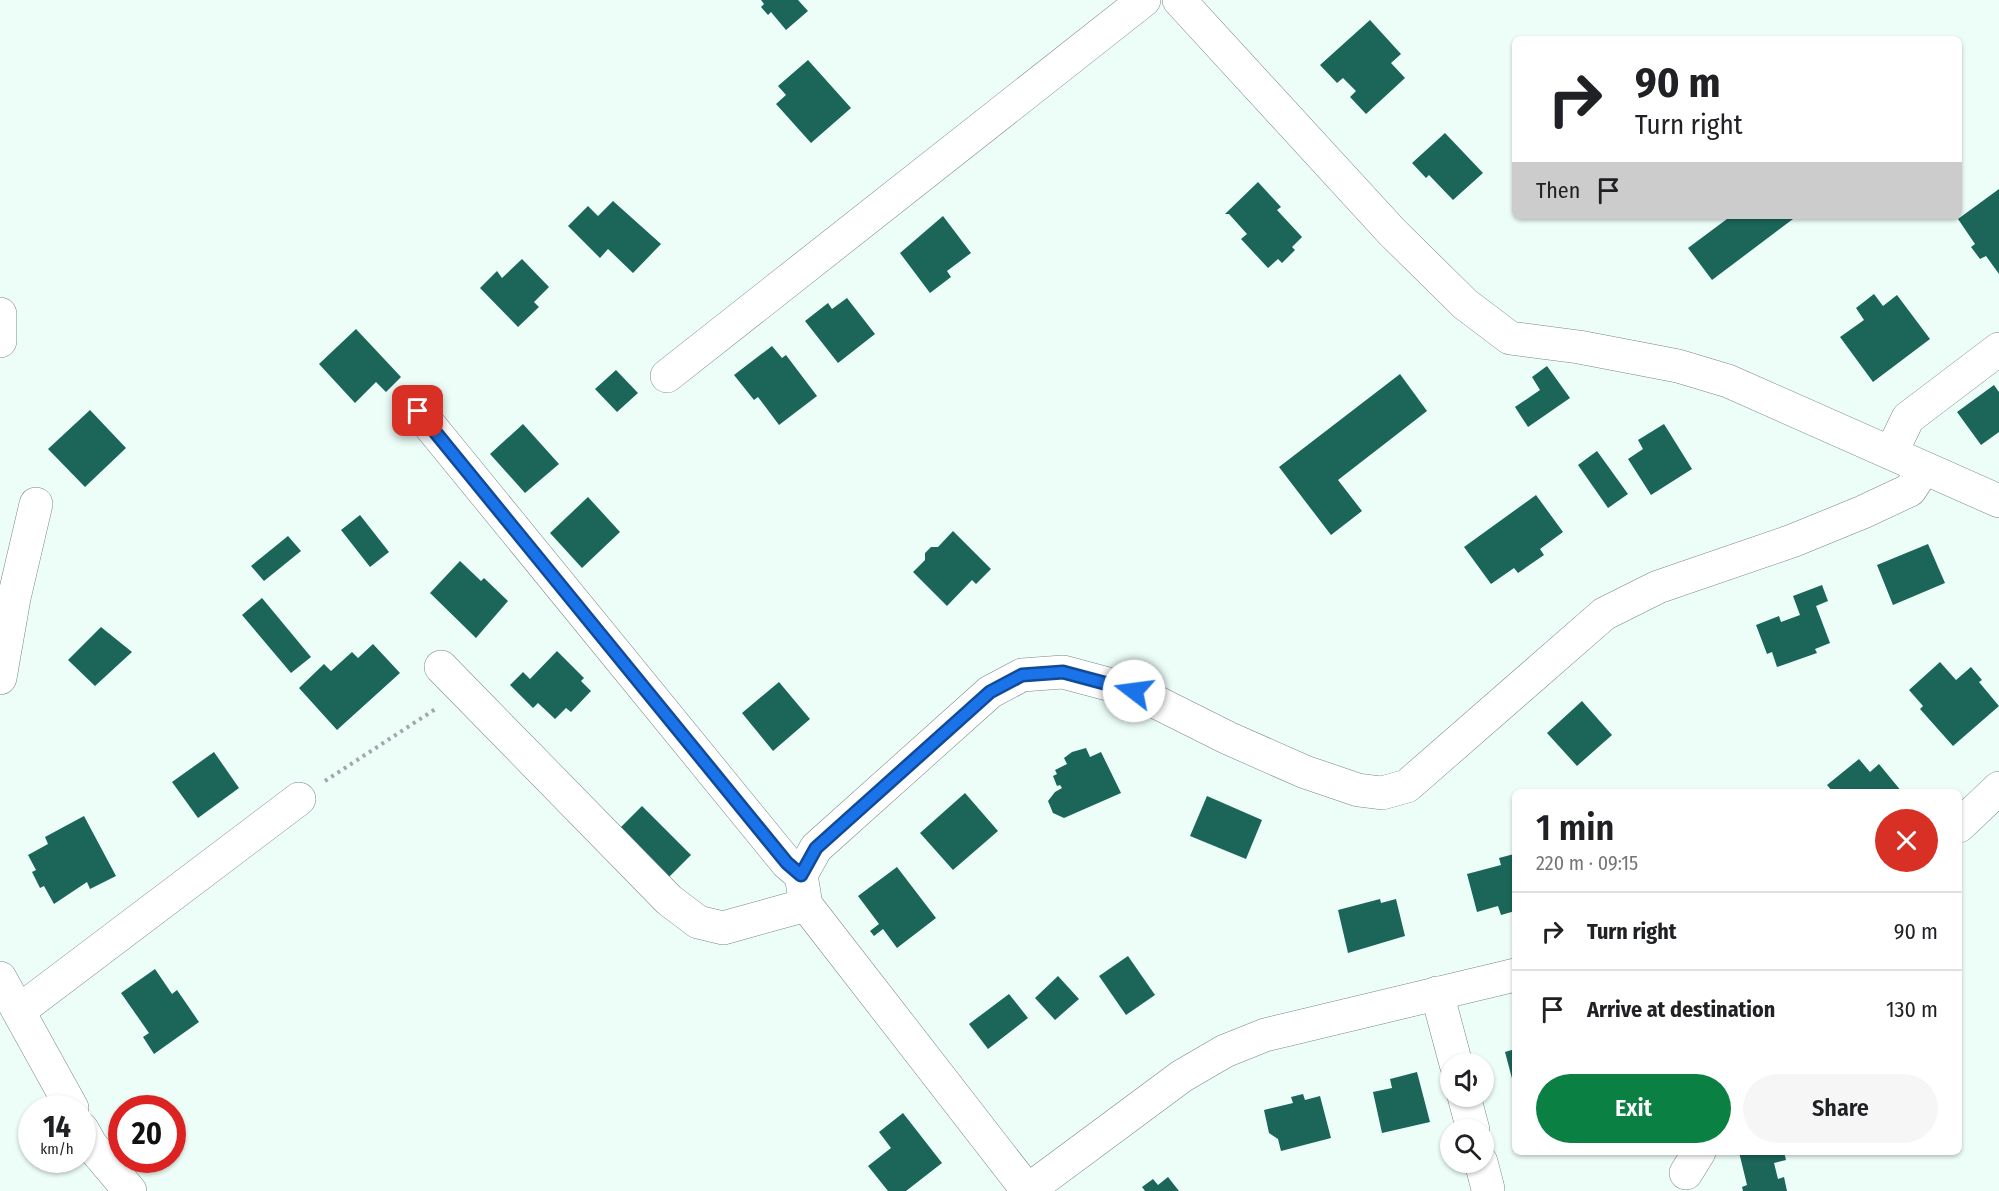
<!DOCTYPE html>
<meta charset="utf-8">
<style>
body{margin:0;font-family:"Fira Sans Condensed",sans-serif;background:#f6f6f6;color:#202124;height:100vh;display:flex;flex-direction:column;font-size:22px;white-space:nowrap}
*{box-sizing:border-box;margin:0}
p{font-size:20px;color:#757577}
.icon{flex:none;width:33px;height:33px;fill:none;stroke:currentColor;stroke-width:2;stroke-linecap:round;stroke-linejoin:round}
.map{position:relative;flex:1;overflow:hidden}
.side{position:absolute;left:1512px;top:789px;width:450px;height:366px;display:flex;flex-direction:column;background:#fff;border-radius:9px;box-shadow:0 2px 4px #0004}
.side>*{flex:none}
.top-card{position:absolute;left:1512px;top:36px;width:450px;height:183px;border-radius:9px;box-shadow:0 2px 4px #0004;background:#fff;color:#202124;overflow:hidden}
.fabs{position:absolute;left:1440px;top:1053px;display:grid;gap:12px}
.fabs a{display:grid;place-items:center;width:54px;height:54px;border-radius:50%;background:#fff;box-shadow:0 2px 4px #0004;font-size:30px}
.speed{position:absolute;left:18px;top:1095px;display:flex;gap:12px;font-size:30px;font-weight:700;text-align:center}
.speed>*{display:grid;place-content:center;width:78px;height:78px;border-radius:50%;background:#fff;box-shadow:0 2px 4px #0004;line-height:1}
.speed small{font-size:15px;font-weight:400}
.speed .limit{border:9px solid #d22;background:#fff;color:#111}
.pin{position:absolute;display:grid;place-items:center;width:51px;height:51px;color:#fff;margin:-26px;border-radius:12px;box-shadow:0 3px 9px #0006}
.me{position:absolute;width:66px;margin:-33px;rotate:285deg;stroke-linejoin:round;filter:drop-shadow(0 0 4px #0008)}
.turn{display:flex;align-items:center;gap:21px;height:126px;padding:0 24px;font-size:27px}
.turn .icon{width:78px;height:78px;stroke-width:2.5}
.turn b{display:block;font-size:42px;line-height:51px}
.then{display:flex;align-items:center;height:57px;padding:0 24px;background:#0003;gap:12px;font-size:22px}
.round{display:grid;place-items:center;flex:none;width:63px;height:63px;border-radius:32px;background:#f6f6f6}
.summary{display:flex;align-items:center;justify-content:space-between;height:102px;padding:0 24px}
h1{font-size:36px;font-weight:600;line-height:45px}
.action{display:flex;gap:12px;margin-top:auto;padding:12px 24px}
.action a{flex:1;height:69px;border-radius:36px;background:#0b8043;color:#fff;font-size:24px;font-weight:600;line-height:69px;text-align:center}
.action a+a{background:#f6f6f6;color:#202124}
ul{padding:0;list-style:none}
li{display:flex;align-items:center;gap:18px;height:78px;padding:0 24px;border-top:2px solid #e0e0e0}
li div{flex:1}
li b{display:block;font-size:22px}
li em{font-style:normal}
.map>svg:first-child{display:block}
</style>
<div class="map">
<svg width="1999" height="1191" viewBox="0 0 1999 1191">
<rect width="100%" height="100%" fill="#edfef9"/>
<g fill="#1b6659">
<polygon points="761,0 798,0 808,11 786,30 771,12 768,15 761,7 764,4"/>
<polygon points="1370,20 1401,54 1391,63 1405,78 1366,114 1350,97 1356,91 1343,78 1337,83 1320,65"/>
<polygon points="808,60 851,108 811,143 776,104 786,95 778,86"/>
<polygon points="1445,133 1483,173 1453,200 1429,175 1426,178 1412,163"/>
<polygon points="1258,182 1281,207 1277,210 1302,237 1292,247 1295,250 1282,263 1278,259 1268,268 1241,239 1247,234 1229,214 1225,214"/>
<polygon points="1999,189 1999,274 1986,256 1980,259 1971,247 1975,244 1958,219"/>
<polygon points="613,201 661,244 633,273 608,249 600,258 568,226 588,206 598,216"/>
<polygon points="943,216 971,253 947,271 951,277 930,293 900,253"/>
<polygon points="1731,216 1790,216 1793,219 1712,280 1688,248"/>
<polygon points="522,259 549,287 534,302 539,307 518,327 480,288 497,271 502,278"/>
<polygon points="1874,294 1883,306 1897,295 1930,339 1873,382 1840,337 1864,320 1856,308"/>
<polygon points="847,298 875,334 838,363 805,321 828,303 832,309"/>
<polygon points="356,329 401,377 386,392 376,382 355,403 319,364"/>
<polygon points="772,346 782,358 786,355 817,396 779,425 758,397 754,400 734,375"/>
<polygon points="1547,366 1570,398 1528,427 1515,407 1540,390 1532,377"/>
<polygon points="616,370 638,393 617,412 595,389"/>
<polygon points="1400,374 1427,411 1338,480 1362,511 1331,535 1279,467"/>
<polygon points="1994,385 1999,392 1999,432 1981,445 1957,412"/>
<polygon points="90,410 126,448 85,487 48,449"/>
<polygon points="523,424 559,464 525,493 490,454"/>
<polygon points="1664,424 1692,469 1651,495 1628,459 1643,449 1638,440"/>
<polygon points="1597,451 1628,494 1608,508 1578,465"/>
<polygon points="1536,495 1563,532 1540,549 1544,555 1518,573 1514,568 1491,584 1464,547"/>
<polygon points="588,497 620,532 582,568 550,533"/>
<polygon points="360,515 389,552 370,567 341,530"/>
<polygon points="953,531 991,569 976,584 972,580 947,606 913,572 925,560 925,553 931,547 938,547"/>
<polygon points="288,536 301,551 264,581 251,566"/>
<polygon points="1928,544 1945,583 1893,605 1877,565"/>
<polygon points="460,561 481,581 484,578 508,601 476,638 430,593"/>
<polygon points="1822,585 1828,601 1816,606 1830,643 1815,649 1817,653 1777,667 1772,652 1767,654 1756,625 1779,616 1781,622 1800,615 1793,596"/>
<polygon points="262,598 311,657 291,673 242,615"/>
<polygon points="101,627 132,652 95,686 68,660"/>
<polygon points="373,644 400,673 337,730 299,688 324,664 331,671 352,652 358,658"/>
<polygon points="557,651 584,678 581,681 591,691 571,712 566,708 555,719 538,703 533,708 510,685 523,672 530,679"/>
<polygon points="1940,662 1956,680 1971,667 1982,680 1979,682 1999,706 1953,746 1920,709 1923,706 1909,690"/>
<polygon points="779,682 810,719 773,751 742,713"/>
<polygon points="1582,701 1612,735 1577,766 1547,733"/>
<polygon points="1086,748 1090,757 1101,752 1121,793 1064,818 1053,813 1048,801 1055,792 1062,788 1060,785 1057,786 1053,776 1057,774 1055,770 1067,764 1064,758 1072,752"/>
<polygon points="214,752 239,788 198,818 172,782"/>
<polygon points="1859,759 1870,772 1879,764 1902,792 1833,792 1827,785"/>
<polygon points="965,793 998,831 953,870 920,833"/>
<polygon points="1207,796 1262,820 1246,859 1190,836"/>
<polygon points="642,806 691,855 663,883 614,834"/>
<polygon points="84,816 116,876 90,889 87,882 54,904 44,886 40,888 32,872 36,870 28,855 48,844 45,837"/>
<polygon points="1514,854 1515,911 1501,915 1498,906 1477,912 1467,874 1501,865 1499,858"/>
<polygon points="897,867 936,918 897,948 883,929 874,936 870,931 879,924 858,896"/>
<polygon points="1380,899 1381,903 1396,899 1405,936 1348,953 1338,910"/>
<polygon points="1128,956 1155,995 1126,1015 1099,976"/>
<polygon points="155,969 172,994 177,990 199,1022 154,1054 143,1037 149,1033 121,993"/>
<polygon points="1058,976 1079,999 1055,1020 1035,998"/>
<polygon points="1009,994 1028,1018 988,1049 969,1024"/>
<polygon points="1515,1049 1515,1086 1514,1086 1505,1052"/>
<polygon points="1417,1072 1430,1122 1382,1133 1373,1092 1392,1088 1390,1079"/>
<polygon points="1303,1094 1305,1100 1320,1096 1331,1138 1281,1151 1278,1139 1269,1133 1264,1110 1293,1103 1291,1097"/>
<polygon points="903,1113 942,1163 906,1191 888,1191 868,1166 891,1148 879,1132"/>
<polygon points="1739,1152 1784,1152 1786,1160 1774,1163 1778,1179 1784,1177 1787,1191 1743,1191 1742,1187 1747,1185"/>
<polygon points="1168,1177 1179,1191 1145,1191 1142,1187 1153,1179 1158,1185"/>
</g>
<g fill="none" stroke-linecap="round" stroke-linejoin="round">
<g stroke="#788884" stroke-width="34">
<g id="minor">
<polyline points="1179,0 1392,232 1465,304 1510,338 1579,347 1678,366 1728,381 1999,501"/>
<polyline points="0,314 0,341"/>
<polyline points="667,376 1144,0"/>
<polyline points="418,411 787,863 801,875"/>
<polyline points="1891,453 1908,418 1999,349"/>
<polyline points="441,667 669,900 698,922 723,928 806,905"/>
<polyline points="0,678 14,598 36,504"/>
<polyline points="1959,826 1999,788"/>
<polyline points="0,978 72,1108"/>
<polyline points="1437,993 1456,1064"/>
<polyline points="20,1010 299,799"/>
<polyline points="1464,1096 1473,1130"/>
<polyline points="82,1129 91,1145 130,1191"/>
<polyline points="1481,1162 1488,1189"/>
<polyline points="1686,1173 1699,1152"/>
<polyline points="1027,1191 1182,1076 1225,1051 1265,1035 1515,975"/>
<polyline points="1028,1191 806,905 801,875 816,848 990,692 1022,675 1063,672 1134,691 1228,738 1305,772 1358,790 1382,793 1407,786 1604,614 1658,587 1792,541 1863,512 1910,490 1924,468"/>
</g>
</g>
<polyline stroke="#9da9a5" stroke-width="4" stroke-dasharray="3 4.5" stroke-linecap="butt" points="325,781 437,708"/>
<use href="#minor" stroke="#fff" stroke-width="33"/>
</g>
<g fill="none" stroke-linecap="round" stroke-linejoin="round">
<g stroke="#114b97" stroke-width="15">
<polyline id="route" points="418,411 787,863 801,875 816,848 990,692 1022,675 1063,672 1134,691"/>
</g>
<use href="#route" stroke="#1a73e8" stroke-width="10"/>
</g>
</svg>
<div class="fabs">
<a><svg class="icon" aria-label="sound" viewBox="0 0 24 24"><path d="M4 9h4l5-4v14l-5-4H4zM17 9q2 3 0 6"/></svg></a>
<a><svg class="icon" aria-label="search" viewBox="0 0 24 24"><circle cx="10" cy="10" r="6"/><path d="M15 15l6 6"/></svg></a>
</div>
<div class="speed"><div>14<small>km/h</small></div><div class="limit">20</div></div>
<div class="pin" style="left:418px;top:411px;background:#d93025"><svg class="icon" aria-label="arrive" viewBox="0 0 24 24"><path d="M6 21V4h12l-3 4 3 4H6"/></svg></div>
<svg class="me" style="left:1134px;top:691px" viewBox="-20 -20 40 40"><circle r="19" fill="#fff"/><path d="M0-13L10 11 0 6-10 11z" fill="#1a73e8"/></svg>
<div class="top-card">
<div class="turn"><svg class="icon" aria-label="right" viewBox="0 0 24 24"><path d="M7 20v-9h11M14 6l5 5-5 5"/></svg><div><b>90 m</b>Turn right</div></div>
<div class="then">Then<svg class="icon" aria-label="arrive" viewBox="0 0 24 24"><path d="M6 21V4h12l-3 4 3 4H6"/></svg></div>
</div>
<section class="side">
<div class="summary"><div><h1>1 min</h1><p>220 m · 09:15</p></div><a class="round" style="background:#d93025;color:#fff"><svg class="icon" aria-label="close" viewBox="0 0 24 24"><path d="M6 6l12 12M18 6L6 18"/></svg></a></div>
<ul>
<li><svg class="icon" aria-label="right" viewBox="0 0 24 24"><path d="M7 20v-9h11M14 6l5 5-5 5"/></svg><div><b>Turn right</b></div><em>90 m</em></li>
<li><svg class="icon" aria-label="arrive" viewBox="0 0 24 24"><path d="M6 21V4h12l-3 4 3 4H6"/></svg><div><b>Arrive at destination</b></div><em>130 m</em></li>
</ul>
<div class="action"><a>Exit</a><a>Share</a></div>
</section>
</div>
